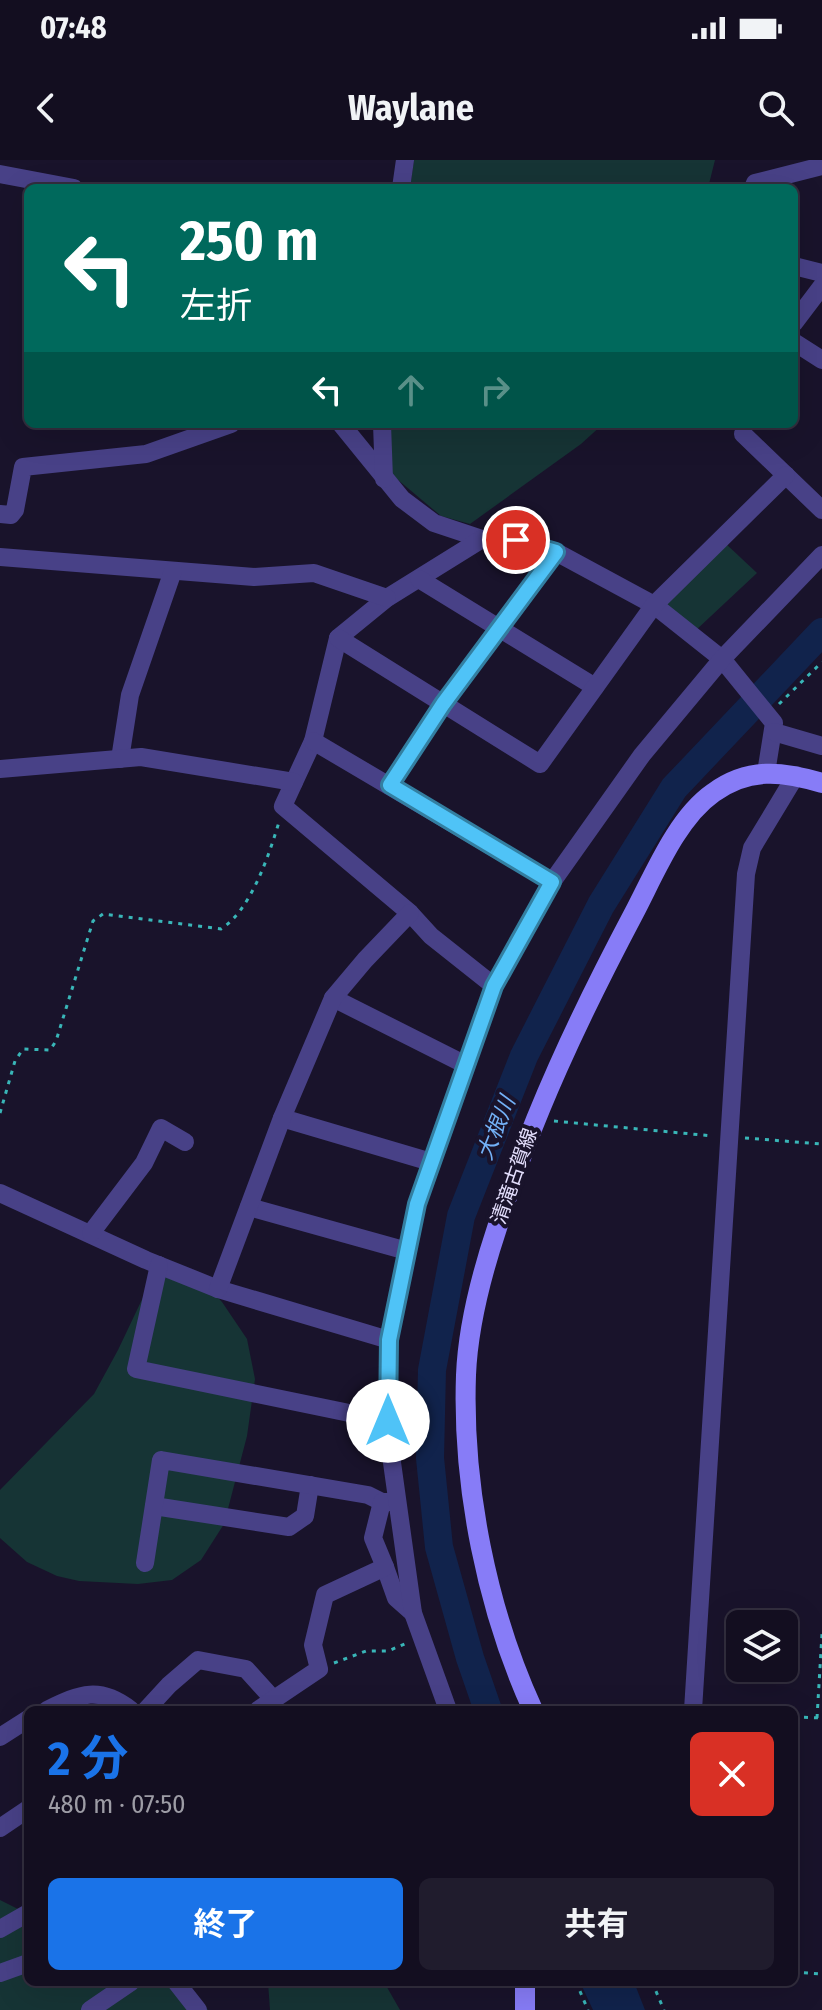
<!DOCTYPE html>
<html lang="ja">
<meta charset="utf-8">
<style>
body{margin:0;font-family:"Fira Sans Condensed","Noto Sans JP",sans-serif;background:#201c2d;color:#f1f3f6;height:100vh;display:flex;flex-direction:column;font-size:30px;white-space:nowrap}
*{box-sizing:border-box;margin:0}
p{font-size:26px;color:#9d9ca5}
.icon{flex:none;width:44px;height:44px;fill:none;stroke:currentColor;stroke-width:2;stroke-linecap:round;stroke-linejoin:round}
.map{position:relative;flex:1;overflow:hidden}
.side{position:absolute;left:24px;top:1546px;width:774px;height:280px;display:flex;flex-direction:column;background:#130e20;border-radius:12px;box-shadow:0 8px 32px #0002,0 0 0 2px #322e3e}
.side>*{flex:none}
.top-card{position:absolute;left:24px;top:24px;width:774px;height:244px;border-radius:12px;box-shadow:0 8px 32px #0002,0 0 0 2px #322e3e;background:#00695c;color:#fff;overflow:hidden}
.tools{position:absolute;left:726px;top:1450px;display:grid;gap:16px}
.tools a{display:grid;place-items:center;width:72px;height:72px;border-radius:12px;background:#130e20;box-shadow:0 8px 32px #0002,0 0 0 2px #322e3e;font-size:40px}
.pin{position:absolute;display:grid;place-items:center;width:68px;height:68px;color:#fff;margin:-34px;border:4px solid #fff;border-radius:50%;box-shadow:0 2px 8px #0007}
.me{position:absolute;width:88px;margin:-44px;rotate:0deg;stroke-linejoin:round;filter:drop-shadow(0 0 6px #0008)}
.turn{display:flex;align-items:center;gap:28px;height:168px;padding:0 24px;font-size:36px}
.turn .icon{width:104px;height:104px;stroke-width:2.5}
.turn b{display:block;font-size:56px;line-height:68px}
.lanes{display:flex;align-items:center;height:76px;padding:0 24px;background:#0003;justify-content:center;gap:40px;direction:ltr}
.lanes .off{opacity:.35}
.round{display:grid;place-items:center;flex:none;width:84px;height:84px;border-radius:12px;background:#201c2d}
.head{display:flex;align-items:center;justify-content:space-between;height:136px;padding:0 24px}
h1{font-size:48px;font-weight:700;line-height:60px;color:#1a73e8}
.cta{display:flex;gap:16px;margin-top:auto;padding:16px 24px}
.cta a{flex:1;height:92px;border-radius:12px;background:#1a73e8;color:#fff;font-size:32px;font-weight:700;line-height:92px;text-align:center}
.cta a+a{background:#201c2d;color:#f1f3f6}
.status{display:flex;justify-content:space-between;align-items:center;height:56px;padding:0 40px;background:#130e20;direction:ltr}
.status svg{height:22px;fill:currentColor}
header{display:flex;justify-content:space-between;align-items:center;height:104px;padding:0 24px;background:#130e20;font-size:36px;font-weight:700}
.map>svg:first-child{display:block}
</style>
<div class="status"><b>07:48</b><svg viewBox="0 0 49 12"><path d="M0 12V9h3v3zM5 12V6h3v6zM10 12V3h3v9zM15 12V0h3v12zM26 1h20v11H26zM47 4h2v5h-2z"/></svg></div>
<header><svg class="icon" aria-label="back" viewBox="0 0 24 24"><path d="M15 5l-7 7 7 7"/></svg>Waylane<svg class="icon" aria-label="search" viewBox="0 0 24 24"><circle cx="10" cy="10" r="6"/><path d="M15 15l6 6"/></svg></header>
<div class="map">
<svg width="822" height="1850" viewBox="0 0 822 1850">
<rect width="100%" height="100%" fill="#19132b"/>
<g fill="#163435">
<polygon points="414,0 715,0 708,28 410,28"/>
<polygon points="390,264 603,264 581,284 470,364 441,356 391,314"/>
<polygon points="725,383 757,413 695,471 664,445"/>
<polygon points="167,1113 203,1122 222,1142 247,1179 255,1219 247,1276 224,1364 201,1400 172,1420 138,1424 79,1421 57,1416 27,1402 0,1378 0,1330 94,1234 118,1190 146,1131"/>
<polygon points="0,1740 28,1754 28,1822 176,1822 191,1828 208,1850 0,1850"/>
<polygon points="268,1822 384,1822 400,1850 270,1850"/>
</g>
<polygon fill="#11234c" points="580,1822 634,1822 645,1850 593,1850"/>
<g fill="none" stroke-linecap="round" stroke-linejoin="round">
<polyline stroke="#11234c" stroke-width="28" points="488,1550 470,1498 439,1387 430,1298 432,1210 461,1056 524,896 601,745 674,628 822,472"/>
<g stroke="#39b6b8" stroke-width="3" stroke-dasharray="4 6" stroke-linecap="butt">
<polyline points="779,544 822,502"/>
<path d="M 0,953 L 15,901 L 23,889 L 50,890 L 56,881 L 93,761 L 103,754 L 221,769 C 251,750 269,695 279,662"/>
<polyline points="554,961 713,976"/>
<polyline points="745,978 822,984"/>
<polyline points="334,1503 366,1491 388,1491 407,1483"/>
<polyline points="794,1557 822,1558"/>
<polyline points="817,1558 822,1474"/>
<polyline points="794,1812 822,1814"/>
<polyline points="576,1822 588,1850"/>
<polyline points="652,1822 664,1850"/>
</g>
<g stroke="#484187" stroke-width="18">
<polyline points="0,14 74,28"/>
<polyline points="401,28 405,0"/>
<polyline points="753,28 755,23 822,6"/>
<polyline points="794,106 822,113"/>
<polyline points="794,163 822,126"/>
<polyline points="794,182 822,200"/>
<polyline points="341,264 402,339 434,363 482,379 516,380 556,392 654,445 722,499 774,563 766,613"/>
<polyline points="382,264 384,319"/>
<polyline points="743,274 822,350"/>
<polyline points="0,354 11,355 15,350 23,307 146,294 231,264"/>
<polyline points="482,379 387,438 338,478 313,581 283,646 410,753 431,776 494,826"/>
<polyline points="0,397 254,417 314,413 387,438"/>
<polyline points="419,419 595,527"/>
<polyline points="338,478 540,604 654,445 786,315"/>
<polyline points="774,572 822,586"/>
<polyline points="313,581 552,722"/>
<polyline points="120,599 130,535 173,411"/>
<polyline points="0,609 141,597 294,622"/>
<polyline points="390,625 443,544 556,392"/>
<polyline points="333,838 466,905"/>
<polyline points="282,958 431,1002"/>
<polyline points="0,1033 146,1100 218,1129 389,1180"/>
<polyline points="249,1047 407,1091"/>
<polyline points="91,1073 144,1003 161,968 185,982"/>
<polyline points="159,1105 136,1209 388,1261"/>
<polyline points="218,1129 282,958 333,838 365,800 410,753"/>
<polyline points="154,1346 289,1367 305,1356 310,1325"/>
<polyline points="145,1403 161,1300 368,1335 382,1342"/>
<polyline points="385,1407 396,1438 413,1453"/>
<path d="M 47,1550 C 81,1533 100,1526 131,1550"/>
<polyline points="146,1550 169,1525 198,1500 246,1509 274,1540"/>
<polyline points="258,1550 319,1509 313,1485 325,1435 385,1407 373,1378 382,1342 393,1342"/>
<polyline points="448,1550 413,1453 389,1281 389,1180 417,1044 494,826 552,722 642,595 722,499 822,395"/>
<polyline points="693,1550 746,714 752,688 796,615"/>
<polyline points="0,1577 28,1559"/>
<polyline points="0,1668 28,1649"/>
<polyline points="0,1769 28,1753"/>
<polyline points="0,1813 28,1803"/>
<polyline points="176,1822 198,1850"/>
<polyline points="90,1850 131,1822"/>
</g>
<g stroke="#877cf7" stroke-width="20">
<path d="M 533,1550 C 487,1450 462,1326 466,1215 C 468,1165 481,1116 497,1068 C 531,958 580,855 634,753 C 654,715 677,658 713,633 C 748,607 783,611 822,623"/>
<polyline points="525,1850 525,1822"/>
</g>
</g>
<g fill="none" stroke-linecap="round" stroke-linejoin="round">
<g stroke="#337fa1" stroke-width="20">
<polyline id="route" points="388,1261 389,1180 417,1044 494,826 552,722 390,625 443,544 556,392 516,380"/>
</g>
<use href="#route" stroke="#4fc3f7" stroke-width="14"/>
</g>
<g text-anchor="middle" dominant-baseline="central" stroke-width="8" stroke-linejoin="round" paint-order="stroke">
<g font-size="20" fill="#e4dffd" stroke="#19132b">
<text transform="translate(514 1016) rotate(-71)">清滝古賀線</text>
</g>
<g font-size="22" font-style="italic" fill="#73b1f7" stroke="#19132b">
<text transform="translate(496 968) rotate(-68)">大根川</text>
</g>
</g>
</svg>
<div class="tools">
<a><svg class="icon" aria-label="layers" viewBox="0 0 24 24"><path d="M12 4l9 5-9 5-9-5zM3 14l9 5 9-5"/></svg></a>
</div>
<div class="pin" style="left:516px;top:380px;background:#d93025"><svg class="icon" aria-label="arrive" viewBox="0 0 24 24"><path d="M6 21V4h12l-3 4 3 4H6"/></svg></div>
<svg class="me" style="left:388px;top:1261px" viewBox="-20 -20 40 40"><circle r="19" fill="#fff"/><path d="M0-13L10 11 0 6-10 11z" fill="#4fc3f7"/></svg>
<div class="top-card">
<div class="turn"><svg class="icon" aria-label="left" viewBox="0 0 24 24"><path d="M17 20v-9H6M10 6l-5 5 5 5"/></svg><div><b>250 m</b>左折</div></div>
<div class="lanes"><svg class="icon" aria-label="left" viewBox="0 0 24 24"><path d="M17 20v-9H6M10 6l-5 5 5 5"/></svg><svg class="icon off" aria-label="ahead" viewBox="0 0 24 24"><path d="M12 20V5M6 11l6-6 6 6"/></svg><svg class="icon off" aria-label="right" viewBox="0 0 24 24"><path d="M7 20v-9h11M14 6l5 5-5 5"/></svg></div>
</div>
<section class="side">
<div class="head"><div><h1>2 分</h1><p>480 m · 07:50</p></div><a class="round" style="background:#d93025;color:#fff"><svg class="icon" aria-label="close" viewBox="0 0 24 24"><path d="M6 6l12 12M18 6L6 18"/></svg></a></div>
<div class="cta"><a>終了</a><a>共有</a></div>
</section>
</div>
